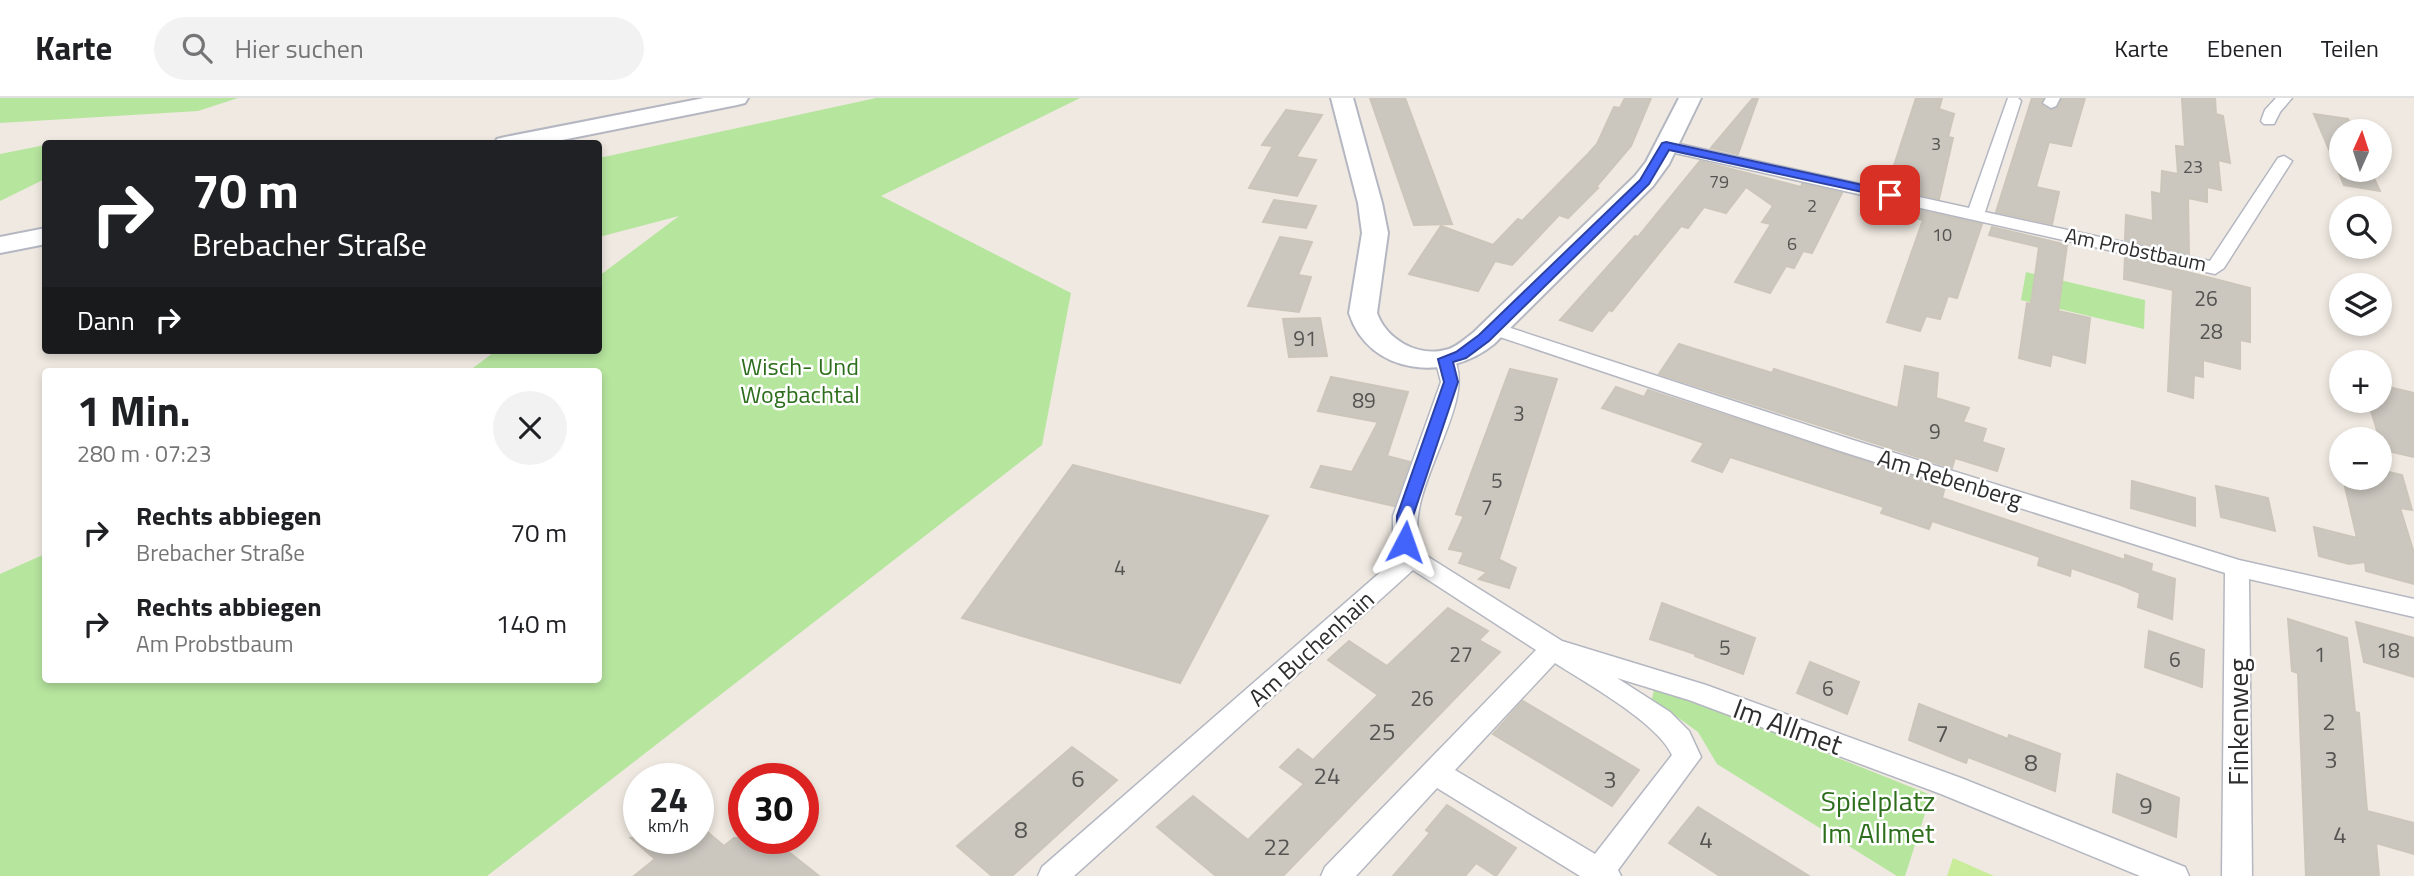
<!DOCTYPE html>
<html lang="de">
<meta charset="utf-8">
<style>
body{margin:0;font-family:"Titillium Web",sans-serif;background:#f2f2f2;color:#202124;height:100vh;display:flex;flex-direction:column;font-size:26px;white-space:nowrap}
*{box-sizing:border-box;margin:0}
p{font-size:23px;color:#757577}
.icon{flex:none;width:38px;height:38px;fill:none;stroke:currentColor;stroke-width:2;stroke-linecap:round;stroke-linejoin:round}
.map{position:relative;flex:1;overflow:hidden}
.sheet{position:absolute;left:42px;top:270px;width:560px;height:315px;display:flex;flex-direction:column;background:#fff;border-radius:7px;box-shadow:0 4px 10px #0003}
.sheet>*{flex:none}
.guide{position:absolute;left:42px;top:42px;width:560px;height:214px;border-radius:7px;box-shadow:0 4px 10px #0003;background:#202124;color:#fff;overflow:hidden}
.needle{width:46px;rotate:3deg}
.controls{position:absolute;left:2329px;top:21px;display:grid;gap:14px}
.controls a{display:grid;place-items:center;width:63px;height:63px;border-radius:50%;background:#fff;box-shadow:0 4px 10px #0003;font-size:35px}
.speed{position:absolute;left:623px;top:665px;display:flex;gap:14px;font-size:35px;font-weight:700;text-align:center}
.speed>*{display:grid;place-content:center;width:91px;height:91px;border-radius:50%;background:#fff;box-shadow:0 4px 10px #0003;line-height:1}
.speed small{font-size:18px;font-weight:400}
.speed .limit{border:10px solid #d22;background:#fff;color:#111}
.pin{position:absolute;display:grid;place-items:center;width:60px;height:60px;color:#fff;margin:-30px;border-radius:14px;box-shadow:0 4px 10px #0006}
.me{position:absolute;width:77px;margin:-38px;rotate:4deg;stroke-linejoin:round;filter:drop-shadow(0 0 5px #0008)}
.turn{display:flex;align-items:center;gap:24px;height:147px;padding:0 35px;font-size:32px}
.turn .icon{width:91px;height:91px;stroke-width:2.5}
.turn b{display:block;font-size:49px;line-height:60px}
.then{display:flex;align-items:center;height:66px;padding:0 35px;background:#0003;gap:14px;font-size:26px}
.round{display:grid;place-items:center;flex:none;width:74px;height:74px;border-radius:37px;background:#f2f2f2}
.summary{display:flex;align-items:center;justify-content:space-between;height:119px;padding:0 35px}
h1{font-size:42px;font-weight:700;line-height:52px}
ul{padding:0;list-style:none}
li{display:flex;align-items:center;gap:21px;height:91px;padding:0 35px}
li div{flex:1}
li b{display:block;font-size:26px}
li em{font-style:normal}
header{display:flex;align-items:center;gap:42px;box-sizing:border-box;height:98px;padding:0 35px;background:#fff;border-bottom:2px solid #e0e0e0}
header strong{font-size:33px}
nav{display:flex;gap:38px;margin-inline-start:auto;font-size:24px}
.search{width:490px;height:63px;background:#f2f2f2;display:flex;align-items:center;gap:18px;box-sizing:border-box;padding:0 24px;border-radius:38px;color:#757577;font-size:26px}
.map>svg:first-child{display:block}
</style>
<header>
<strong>Karte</strong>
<div class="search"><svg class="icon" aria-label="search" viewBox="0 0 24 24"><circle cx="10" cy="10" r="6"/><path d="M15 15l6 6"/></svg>Hier suchen</div>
<nav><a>Karte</a><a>Ebenen</a><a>Teilen</a></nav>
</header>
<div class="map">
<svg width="2414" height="778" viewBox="0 0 2414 778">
<rect width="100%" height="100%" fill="#efe9e1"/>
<g fill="#b6e59e">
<polygon points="0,0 238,0 198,13 0,25"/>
<polygon points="876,0 1080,0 881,98 1071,195 1042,347 487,778 0,778 0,476 45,456 46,581 598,581 598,273 469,273 497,252 598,252 599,178 679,118 599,139 599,60"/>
<polygon points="45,47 45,81 0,103 0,56"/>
<polygon points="2026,174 2145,202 2144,231 2021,202"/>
<polygon points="1655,587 1931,697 1905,778 1897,778 1717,666 1698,634 1652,601"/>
</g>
<polygon fill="#c9ec9a" points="1953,760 1994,778 1947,778"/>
<g fill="#cbc7bf" stroke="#cbc5ba" stroke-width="2">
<polygon points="1370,0 1405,0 1452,126 1414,127"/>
<polygon points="1625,0 1651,0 1631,48 1596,89 1598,90 1568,120 1559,117 1512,167 1495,163 1478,193 1409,176 1441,128 1493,147 1518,121 1522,123 1588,56 1597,46 1614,9 1620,10"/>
<polygon points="1753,0 1758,0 1738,56 1711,50"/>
<polygon points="1916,0 1942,0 1939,11 1954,16 1948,39 1953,40 1939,101 1887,89"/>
<polygon points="2032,0 2043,0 2042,7 2052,12 2058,9 2062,0 2085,0 2071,48 2049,44 2036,89 2059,94 2052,126 1996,114"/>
<polygon points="2182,0 2215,0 2216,16 2223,18 2230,65 2218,62 2221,92 2207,89 2207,104 2188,100 2189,156 2125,142 2126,117 2153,123 2152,94 2161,96 2162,73 2178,76 2176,48 2185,49"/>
<polygon points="1286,12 1322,17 1296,59 1316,62 1297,98 1249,90 1273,48 1262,47"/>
<polygon points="2314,16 2348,21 2353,33 2342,33 2342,72 2370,72 2380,93 2344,87"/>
<polygon points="1700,63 1801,89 1802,86 1842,95 1812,155 1803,153 1794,170 1786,168 1770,195 1735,184 1771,126 1762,124 1773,108 1746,89 1726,115 1704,109 1688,130 1681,128 1612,213 1609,212 1592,233 1560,222 1635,138 1638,139"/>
<polygon points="1274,102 1316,108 1306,130 1263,124"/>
<polygon points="1882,104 1982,126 1957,200 1948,198 1940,221 1926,218 1920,233 1887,224 1923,122 1880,112"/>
<polygon points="1992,129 2067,147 2058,213 2090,220 2085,265 2052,256 2050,268 2019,260 2027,205 2031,206 2039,149 1989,137"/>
<polygon points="1280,139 1312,144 1298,177 1311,179 1299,214 1248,208"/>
<polygon points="2125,158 2250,190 2250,244 2240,242 2240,271 2203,262 2203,279 2194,277 2193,300 2168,293 2173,192 2124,181"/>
<polygon points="1320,220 1327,258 1289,259 1283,221"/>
<polygon points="1679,246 1772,275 1774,271 1898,310 1905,268 1938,275 1936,300 1969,310 1963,324 1986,331 1982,344 2004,351 1997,373 1955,360 1952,370 1659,276"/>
<polygon points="1510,271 1557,281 1498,464 1500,462 1516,470 1509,490 1479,481 1487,474 1459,465 1464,454 1449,451 1464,418 1456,416"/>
<polygon points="1331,279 1408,294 1387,358 1410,364 1394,408 1311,389 1321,368 1352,374 1378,324 1318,313"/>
<polygon points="2380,287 2414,295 2414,359 2383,352 2368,303 2380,303"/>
<polygon points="1616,289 1644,299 1648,292 1945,389 1942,400 2125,462 2125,457 2152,466 2151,473 2175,481 2172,521 2138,509 2140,495 2121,487 2071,470 2070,478 2038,467 2040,459 1932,423 1929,431 1881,415 1884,409 1730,359 1722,374 1692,363 1704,345 1602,310"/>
<polygon points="1073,367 1268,418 1180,585 962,520"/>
<polygon points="2380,372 2402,377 2412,412 2400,410 2414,455 2414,486 2366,473 2365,464 2349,466 2319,458 2314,429 2357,440 2343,380 2380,380"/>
<polygon points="2132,383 2195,400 2195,428 2131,410"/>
<polygon points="2216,388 2268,400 2275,433 2221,419"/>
<polygon points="1662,505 1755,540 1743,576 1695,558 1695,556 1650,541"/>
<polygon points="1448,510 1488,533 1479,542 1500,554 1283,778 1216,778 1157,729 1193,698 1248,742 1304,686 1280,669 1298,651 1313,662 1378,597 1328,562 1349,543 1387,568"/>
<polygon points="2288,521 2347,540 2355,614 2359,615 2367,713 2414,725 2414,756 2376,745 2379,778 2306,778 2298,575 2292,573"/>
<polygon points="2356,524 2414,540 2414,579 2364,564"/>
<polygon points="2149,533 2204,552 2202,589 2145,569"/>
<polygon points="1810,564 1859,584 1847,616 1797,595"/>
<polygon points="1523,603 1639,672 1612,708 1493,636"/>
<polygon points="1919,606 2008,641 2009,637 2060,656 2055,693 1968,659 1966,665 1909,642"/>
<polygon points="1072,649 1117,682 1012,778 992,778 957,748"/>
<polygon points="2117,676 2179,700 2176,739 2113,714"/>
<polygon points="1447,707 1516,750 1496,778 1476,765 1465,778 1393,778 1430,735 1426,732"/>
<polygon points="1698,709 1743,737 1809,778 1720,778 1669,745"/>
<polygon points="698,726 724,748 734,740 771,740 819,778 634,778 655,761 631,740 698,740"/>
</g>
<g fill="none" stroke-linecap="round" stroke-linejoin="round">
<g stroke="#b4b7c1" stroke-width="3">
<g id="street">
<polygon points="2008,0 2018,0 2021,3 1985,114 2210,163 2278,60 2284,58 2292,63 2224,170 2215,176 1666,53 1658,48 1666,43 1969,110"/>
<polygon points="2046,0 2060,0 2056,8 2051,10 2043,5"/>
<polygon points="2276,0 2292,0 2280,14 2274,26 2264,26 2261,23 2265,12"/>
<polygon points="1492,224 1853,342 2239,462 2414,501 2414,519 2249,481 2252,778 2222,778 2225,475 1837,352 1485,234 1482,230"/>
<path d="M 1445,255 L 1452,257 C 1483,304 1396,397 1422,455 L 1562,543 L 1706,587 L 1961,680 L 2185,769 L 2189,778 L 2140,778 L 1941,696 L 1689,602 L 1617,580 L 1670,614 L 1689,633 L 1701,659 L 1618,772 L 1621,778 L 1580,778 L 1437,690 L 1356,778 L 1321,778 L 1325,769 L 1536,552 L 1413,472 L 1074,778 L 1038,778 L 1042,769 L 1399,458 L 1393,444 L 1393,418 L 1441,284 L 1435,261 L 1438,257 ZM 1555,565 C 1586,585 1658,625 1672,657 L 1595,756 L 1455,672 Z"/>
</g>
</g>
<g stroke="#b4b7c1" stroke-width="4">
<g id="secondary">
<polygon points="704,0 748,0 745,5 737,7 542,46 494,46 497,41 505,39"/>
<path d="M 1331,0 L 1353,0 L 1382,105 L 1388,135 L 1377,215 C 1386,241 1417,259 1445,252 C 1456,250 1466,240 1474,234 L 1635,78 L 1646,64 L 1679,0 L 1701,0 L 1669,66 L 1653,88 L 1494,246 C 1448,284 1369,278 1349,215 L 1362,135 L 1358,105 Z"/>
<polygon points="46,130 46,146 0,155 0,139"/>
</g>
</g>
<use href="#street" fill="#fff" fill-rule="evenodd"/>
<use href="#secondary" fill="#fff" fill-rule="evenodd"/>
</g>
<polygon fill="#4264fb" stroke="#2b41a3" stroke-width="2" points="1666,44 1890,93 1896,97 1890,100 1669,52 1649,86 1489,243 1466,260 1453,264 1458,284 1413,418 1413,444 1411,449 1399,449 1397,444 1397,418 1444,284 1438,261 1456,254 1479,237 1640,82 1662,45"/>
<g text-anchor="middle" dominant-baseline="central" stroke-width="5" stroke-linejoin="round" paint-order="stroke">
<g font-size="18" fill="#555452">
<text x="1936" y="45">3</text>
<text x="2193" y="68">23</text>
<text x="1719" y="83">79</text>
<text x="1812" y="107">2</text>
<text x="1942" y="136">10</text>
<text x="1792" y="145">6</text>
</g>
<g font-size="21" fill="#2e2e2e" stroke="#fff">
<text transform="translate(2136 151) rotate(12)">Am Probstbaum</text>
</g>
<g font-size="21" fill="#555452">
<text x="2206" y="200">26</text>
<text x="2211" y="233">28</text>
<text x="1305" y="240">91</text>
<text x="1364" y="302">89</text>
<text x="1519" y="315">3</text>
<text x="1935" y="333">9</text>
<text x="1497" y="382">5</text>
<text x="1487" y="409">7</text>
<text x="1120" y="469">4</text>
<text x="1725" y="549">5</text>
<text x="2388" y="552">18</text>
<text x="1461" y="556">27</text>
<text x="2320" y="556">1</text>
<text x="2175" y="561">6</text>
<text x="1828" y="590">6</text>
<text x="1422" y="600">26</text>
</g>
<g font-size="24" fill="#2c6e1b" stroke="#fff">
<text x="800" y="268">Wisch- Und<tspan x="800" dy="28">Wogbachtal</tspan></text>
</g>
<g font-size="24" fill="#2e2e2e" stroke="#fff">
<text transform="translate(1950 380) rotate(17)">Am Rebenberg</text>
<text transform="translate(1311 550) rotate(-42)">Am Buchenhain</text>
</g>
<g font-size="24" fill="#555452">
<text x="2329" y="623">2</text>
<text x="1382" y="633">25</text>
<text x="1942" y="635">7</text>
<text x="2331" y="661">3</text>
<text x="2031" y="664">8</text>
<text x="1327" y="677">24</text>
<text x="1078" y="680">6</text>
<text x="1610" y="681">3</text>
<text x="2146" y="707">9</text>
<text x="1021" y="731">8</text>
<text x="2340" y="736">4</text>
<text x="1706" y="741">4</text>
<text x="1277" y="748">22</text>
</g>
<g font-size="28" fill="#2e2e2e" stroke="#fff">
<text transform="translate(2237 624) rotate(-90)">Finkenweg</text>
<text transform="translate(1788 628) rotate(20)">Im Allmet</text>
</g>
<g font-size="28" fill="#2c6e1b" stroke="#fff">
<text x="1878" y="702">Spielplatz<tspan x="1878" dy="32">Im Allmet</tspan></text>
</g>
</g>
</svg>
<div class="controls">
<a><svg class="needle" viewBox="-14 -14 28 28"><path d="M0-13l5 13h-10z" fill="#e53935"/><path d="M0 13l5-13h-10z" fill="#757577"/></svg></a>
<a><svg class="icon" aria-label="search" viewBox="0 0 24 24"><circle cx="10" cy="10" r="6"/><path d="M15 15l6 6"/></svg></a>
<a><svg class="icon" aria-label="layers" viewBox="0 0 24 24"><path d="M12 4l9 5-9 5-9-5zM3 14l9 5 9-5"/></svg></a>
<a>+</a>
<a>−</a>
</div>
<div class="speed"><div>24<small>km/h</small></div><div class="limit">30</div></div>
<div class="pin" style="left:1890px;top:97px;background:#d93025"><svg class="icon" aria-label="arrive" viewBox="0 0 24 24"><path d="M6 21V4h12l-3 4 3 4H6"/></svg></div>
<svg class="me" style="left:1405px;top:444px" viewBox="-20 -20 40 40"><path d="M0-17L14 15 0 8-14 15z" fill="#4264fb" stroke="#fff" stroke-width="4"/></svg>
<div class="guide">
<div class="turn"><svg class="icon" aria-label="right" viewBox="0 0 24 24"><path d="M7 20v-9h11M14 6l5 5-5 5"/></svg><div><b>70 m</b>Brebacher Straße</div></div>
<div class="then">Dann<svg class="icon" aria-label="right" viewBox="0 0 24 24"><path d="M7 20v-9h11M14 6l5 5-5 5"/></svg></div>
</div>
<section class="sheet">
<div class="summary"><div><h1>1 Min.</h1><p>280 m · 07:23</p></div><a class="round"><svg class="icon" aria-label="close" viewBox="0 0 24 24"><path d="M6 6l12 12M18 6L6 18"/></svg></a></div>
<ul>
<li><svg class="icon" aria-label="right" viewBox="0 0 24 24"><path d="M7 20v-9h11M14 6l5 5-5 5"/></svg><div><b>Rechts abbiegen</b><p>Brebacher Straße</p></div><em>70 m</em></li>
<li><svg class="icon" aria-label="right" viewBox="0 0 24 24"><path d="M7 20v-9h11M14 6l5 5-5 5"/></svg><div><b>Rechts abbiegen</b><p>Am Probstbaum</p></div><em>140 m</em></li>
</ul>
</section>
</div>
